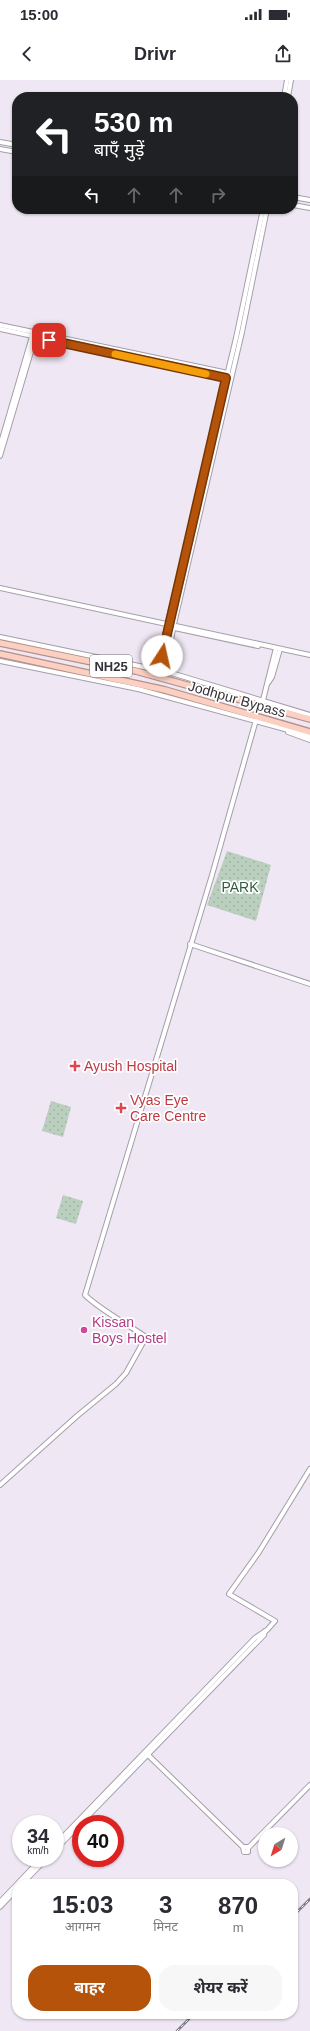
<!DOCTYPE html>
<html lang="hi">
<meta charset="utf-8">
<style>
body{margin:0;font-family:Arial,"Noto Sans Devanagari",sans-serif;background:#f7f7f7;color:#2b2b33;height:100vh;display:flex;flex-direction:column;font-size:15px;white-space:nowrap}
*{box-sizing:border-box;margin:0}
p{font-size:13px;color:#7c7c81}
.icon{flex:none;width:22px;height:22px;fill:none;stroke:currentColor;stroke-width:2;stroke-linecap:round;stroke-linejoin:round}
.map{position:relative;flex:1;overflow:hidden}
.details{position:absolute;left:12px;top:1799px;width:286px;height:140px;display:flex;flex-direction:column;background:#fff;border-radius:16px;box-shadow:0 1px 3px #0004}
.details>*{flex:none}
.hud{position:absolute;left:12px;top:12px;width:286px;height:122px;border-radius:16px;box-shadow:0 1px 3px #0004;background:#202124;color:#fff;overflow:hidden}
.needle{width:26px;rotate:218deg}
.controls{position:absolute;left:258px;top:1747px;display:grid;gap:8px}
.controls a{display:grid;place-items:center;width:40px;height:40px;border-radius:50%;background:#fff;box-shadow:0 1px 3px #0004;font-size:20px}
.speed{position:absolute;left:12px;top:1735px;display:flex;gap:8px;font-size:20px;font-weight:700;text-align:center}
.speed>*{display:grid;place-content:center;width:52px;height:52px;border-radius:50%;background:#fff;box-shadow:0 1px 3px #0004;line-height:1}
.speed small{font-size:10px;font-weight:400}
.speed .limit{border:6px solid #d22;background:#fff;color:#111}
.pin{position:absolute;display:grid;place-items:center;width:34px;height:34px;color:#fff;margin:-17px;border-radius:8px;box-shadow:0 2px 6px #0006}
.me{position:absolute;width:44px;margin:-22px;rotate:10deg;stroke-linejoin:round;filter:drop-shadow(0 0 3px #0008)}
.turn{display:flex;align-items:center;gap:14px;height:84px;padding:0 16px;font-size:18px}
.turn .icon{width:52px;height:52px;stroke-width:2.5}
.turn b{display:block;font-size:28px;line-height:34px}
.lanes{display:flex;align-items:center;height:38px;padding:0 16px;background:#0003;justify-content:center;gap:20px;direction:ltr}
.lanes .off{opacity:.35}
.eta{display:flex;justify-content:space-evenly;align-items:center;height:68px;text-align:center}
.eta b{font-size:24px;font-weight:700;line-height:28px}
.action{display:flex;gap:8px;margin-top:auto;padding:8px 16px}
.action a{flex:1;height:46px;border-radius:16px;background:#b45309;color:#fff;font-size:16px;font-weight:700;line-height:46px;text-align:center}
.action a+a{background:#f7f7f7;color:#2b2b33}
.status{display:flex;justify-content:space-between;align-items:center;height:28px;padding:0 20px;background:#fff;direction:ltr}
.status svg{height:11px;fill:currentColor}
header{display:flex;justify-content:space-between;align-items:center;height:52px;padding:0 16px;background:#fff;font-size:18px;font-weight:700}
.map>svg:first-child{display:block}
</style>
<div class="status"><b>15:00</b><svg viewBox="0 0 49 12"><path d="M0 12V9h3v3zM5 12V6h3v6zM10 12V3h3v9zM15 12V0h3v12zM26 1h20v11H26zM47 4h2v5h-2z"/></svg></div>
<header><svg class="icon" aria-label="back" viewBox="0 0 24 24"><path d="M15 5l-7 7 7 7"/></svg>Drivr<svg class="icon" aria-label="share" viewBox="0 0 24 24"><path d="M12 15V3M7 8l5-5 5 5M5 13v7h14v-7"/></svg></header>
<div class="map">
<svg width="310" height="1951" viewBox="0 0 310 1951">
<defs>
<pattern id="park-dots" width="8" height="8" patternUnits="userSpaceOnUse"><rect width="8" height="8" fill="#bacfbe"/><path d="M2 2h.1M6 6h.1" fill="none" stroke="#a0b2a4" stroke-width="1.8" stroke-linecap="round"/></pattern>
</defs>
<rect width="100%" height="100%" fill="#efe7f4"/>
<g fill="url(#park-dots)">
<polygon points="227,771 271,785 256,841 207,825"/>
<polygon points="51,1021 71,1027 63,1057 42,1051"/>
<polygon points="63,1115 83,1121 76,1144 56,1138"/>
</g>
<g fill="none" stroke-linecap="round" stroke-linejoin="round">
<g stroke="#a49eaa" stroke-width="6">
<g id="tertiary">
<polyline points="284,17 287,0"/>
<polyline points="288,17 291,0"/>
<polyline points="0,62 17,65"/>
<polyline points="0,69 17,72"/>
<polyline points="293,117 310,120"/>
<polyline points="293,125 310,128"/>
<polyline points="0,245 228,293"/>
<polyline points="0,249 226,298"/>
<polyline points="0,366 33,253"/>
<polyline points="0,376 36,255"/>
<polyline points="0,508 310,575"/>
<polyline points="170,547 258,566"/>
<polyline points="0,557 168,592 310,635"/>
<polyline points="0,581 138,609 310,656"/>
<polyline points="159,590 167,546 236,258 263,129"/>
<polyline points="165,592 174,544 242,252 267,129"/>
<polyline points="268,603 272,597 280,569"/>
<polyline points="263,620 276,568"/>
<polyline points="288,652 310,660"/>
<polyline points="190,864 310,904"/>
<path d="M 0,1405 L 77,1336 L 116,1304 L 126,1293 L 146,1257 C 126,1243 103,1232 85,1215 L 212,795 L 256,640"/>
<polyline points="147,1674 243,1767 244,1772 248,1772 248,1767 243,1767"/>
<polyline points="55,1765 255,1558 267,1550 275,1541 229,1514 259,1472 310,1389"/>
<polyline points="249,1767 310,1705"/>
<polyline points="55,1770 264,1555 265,1551"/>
<polyline points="22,1804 47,1778"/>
<polyline points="0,1822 42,1778"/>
<polyline points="0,1827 17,1809"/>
</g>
</g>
<g stroke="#b59188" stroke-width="8">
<g id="trunk">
<polyline points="0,563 136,591 310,639"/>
<polyline points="0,574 165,610 310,652"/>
</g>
</g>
<use href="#tertiary" stroke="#fff" stroke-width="4"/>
<use href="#trunk" stroke="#fbd0c2" stroke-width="5.5"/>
<g stroke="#7f7a83" stroke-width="2.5">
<g id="rail">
<polyline points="293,1836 310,1819"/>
<polyline points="177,1951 194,1934"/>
</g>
</g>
<use href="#rail" stroke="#fff" stroke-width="1" stroke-dasharray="3" stroke-linecap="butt"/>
</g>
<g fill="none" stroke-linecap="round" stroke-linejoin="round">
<g stroke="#753606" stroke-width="10">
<polyline id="route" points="49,260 226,298 162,576"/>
</g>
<use href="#route" stroke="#b45309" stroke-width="7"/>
<polyline stroke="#f59e0b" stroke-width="7" points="115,274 206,294"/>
</g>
<g fill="#e0444e" stroke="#fff" stroke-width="1.5">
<path d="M73 980h4v4h4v4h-4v4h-4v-4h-4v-4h4z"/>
<path d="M119 1022h4v4h4v4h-4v4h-4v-4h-4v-4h4z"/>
</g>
<circle fill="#d1479c" stroke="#fff" stroke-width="1.5" cx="84" cy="1250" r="4"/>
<g text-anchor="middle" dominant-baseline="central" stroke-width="3.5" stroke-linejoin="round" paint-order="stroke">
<rect fill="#fff" stroke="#727073" stroke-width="1" x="90" y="575" width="42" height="22" rx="3"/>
<g font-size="13" font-weight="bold" fill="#353237">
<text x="111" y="586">NH25</text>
</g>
<g font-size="14" fill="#353237" stroke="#fff">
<text transform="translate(237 619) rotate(16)">Jodhpur Bypass</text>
</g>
<g font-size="14" fill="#305e3c" stroke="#fff">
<text x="240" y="807">PARK</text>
</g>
<g font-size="14" fill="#be3a42" stroke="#fff" text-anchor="start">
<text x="84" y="986">Ayush Hospital</text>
<text x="130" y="1020">Vyas Eye<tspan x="130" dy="16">Care Centre</tspan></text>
</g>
<g font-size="14" fill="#b23c85" stroke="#fff" text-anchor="start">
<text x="92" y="1242">Kissan<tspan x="92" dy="16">Boys Hostel</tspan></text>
</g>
</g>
</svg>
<div class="controls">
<a><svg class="needle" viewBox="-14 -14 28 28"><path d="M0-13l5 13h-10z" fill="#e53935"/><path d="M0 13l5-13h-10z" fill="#7c7c81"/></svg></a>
</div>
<div class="speed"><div>34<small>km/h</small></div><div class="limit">40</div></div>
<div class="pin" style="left:49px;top:260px;background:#d93025"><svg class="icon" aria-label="arrive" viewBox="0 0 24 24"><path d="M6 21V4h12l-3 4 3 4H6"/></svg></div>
<svg class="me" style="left:162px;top:576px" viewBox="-20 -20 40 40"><circle r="19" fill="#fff"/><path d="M0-13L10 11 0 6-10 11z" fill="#b45309"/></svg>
<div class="hud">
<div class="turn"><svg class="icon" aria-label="left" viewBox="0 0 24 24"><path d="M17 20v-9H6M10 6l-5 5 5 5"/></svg><div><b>530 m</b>बाएँ मुड़ें</div></div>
<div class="lanes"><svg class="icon" aria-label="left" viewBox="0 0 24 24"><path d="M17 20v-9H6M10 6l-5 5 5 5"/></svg><svg class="icon off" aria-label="ahead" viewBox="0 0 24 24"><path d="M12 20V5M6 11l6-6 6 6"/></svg><svg class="icon off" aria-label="ahead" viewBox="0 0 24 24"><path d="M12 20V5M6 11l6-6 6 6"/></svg><svg class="icon off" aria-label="right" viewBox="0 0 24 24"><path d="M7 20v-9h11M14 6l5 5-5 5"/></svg></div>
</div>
<section class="details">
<div class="eta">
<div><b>15:03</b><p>आगमन</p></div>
<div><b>3</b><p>मिनट</p></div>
<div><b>870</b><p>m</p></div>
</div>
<div class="action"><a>बाहर</a><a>शेयर करें</a></div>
</section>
</div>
